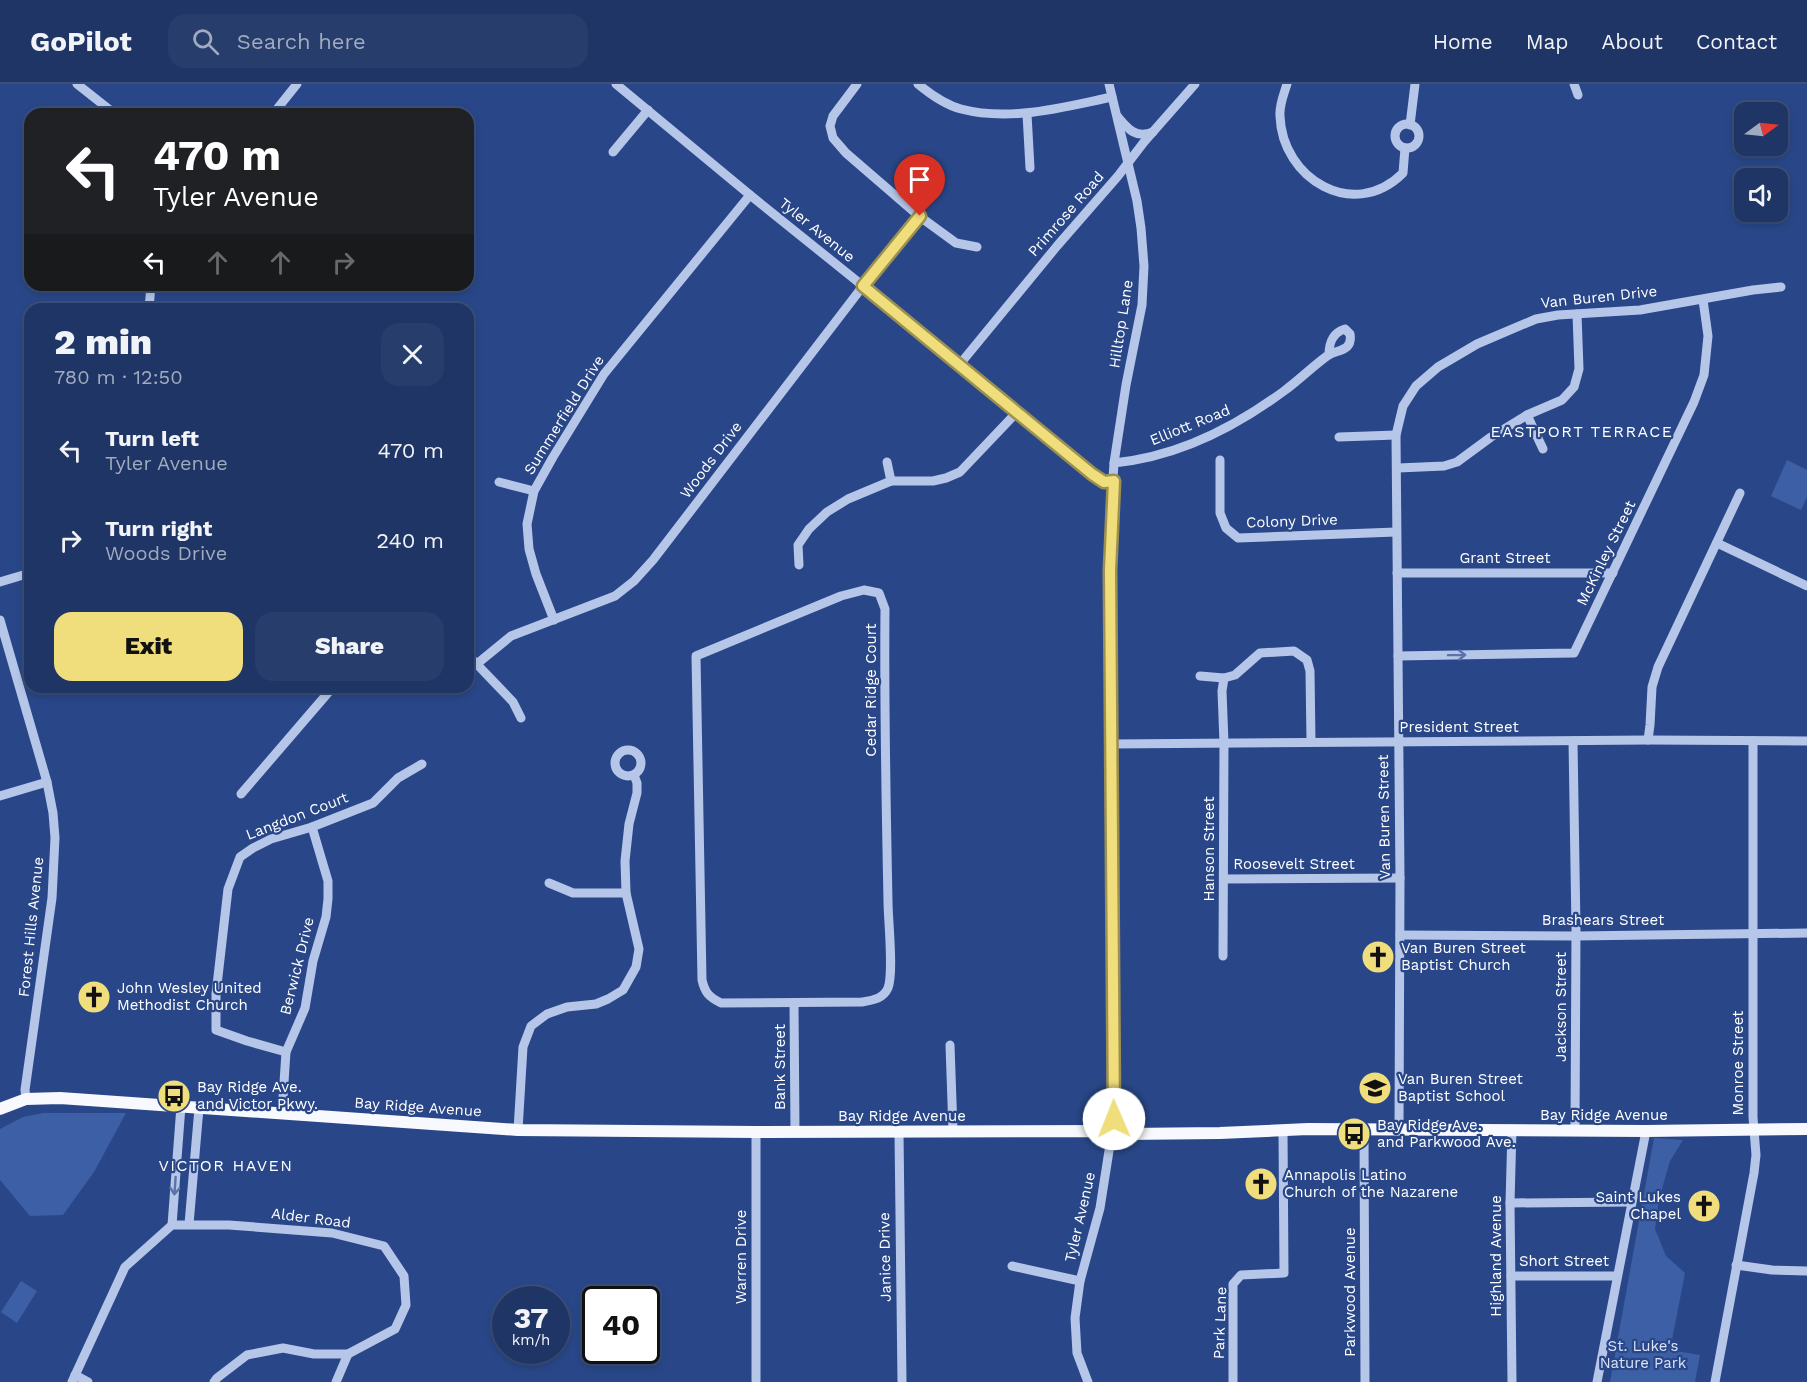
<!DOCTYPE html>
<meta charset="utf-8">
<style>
body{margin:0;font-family:"Work Sans",sans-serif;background:#273d6c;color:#f1f3f6;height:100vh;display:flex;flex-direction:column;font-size:22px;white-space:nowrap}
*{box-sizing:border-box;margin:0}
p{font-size:20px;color:#a1abbf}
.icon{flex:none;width:33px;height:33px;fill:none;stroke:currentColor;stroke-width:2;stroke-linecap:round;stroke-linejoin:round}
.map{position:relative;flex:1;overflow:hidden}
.details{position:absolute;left:24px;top:219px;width:450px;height:390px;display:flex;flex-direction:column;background:#1f3566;border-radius:18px;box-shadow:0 3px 9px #0003,0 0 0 2px #3c507a}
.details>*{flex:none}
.top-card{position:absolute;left:24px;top:24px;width:450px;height:183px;border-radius:18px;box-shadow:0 3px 9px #0003,0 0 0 2px #3c507a;background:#202124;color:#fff;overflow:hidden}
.needle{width:39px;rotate:75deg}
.fabs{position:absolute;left:1734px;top:18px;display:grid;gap:12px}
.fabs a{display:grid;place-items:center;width:54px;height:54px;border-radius:12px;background:#1f3566;box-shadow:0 3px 9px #0003,0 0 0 2px #3c507a;font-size:30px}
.speed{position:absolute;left:492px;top:1202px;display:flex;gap:12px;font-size:30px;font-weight:700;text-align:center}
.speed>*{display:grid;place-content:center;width:78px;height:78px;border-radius:50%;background:#1f3566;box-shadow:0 3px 9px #0003,0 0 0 2px #3c507a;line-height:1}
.speed small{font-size:15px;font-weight:400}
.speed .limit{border:3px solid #111;border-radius:9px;background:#fff;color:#111}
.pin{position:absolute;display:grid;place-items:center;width:51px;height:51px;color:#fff;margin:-62px -26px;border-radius:50% 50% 50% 0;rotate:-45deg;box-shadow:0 0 6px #0007}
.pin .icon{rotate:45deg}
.me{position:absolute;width:66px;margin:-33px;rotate:359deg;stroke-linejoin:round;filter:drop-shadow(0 0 4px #0008)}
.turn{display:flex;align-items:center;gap:21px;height:126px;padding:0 30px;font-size:27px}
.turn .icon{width:78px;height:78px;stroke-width:2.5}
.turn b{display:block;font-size:42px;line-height:51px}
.lanes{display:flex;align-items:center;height:57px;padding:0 30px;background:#0003;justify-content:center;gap:30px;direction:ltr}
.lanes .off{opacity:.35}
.round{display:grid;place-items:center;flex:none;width:63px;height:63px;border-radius:18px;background:#273d6c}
.overview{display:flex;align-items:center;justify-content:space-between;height:102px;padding:0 30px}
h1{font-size:36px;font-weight:800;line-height:45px}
.primary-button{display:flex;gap:12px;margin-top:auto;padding:12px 30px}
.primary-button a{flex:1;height:69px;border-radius:18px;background:#f0dd7c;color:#111;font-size:24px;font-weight:800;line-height:69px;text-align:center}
.primary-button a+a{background:#273d6c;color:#f1f3f6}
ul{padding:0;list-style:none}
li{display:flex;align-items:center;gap:18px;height:90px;padding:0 30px}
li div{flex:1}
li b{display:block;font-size:22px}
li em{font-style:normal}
header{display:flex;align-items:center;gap:36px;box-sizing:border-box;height:84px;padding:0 30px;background:#1f3566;border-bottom:2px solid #3c507a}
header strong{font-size:28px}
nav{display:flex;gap:33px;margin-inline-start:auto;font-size:21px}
.search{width:420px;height:54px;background:#273d6c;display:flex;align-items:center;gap:15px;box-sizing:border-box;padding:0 21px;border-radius:18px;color:#a1abbf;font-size:22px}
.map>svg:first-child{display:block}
</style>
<header>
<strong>GoPilot</strong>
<div class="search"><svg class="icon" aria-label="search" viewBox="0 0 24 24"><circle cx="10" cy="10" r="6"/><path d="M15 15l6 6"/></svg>Search here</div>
<nav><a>Home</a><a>Map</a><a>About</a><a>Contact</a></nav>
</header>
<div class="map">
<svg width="1807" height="1298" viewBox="0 0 1807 1298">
<rect width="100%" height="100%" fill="#294788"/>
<g fill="#3d5fa5">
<polygon points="1787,376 1807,386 1807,413 1801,426 1771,412"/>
<polygon points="43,1029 126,1029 94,1088 63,1131 30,1132 0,1096 0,1045 23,1033"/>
<polygon points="1654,1054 1683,1056 1670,1077 1659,1115 1655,1145 1666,1172 1685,1189 1670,1266 1700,1271 1695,1298 1610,1298"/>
<polygon points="21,1197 37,1207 17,1239 1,1228"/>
</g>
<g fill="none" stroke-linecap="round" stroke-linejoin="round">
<g stroke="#b5c6e8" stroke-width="9">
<polyline points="77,0 115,30"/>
<polyline points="616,0 750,111 960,280 1016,329 1092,390 1104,398 1114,397"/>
<polyline points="857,0 833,32 830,42 833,54 846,69 919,132 956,159 977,163"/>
<path d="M 918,0 C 930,10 946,21 961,25 C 1011,38 1063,23 1112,13"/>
<path d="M 1287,0 C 1284,10 1279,21 1280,32 C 1282,95 1354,138 1403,89 L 1405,64"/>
<polyline points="1574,0 1578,11"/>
<polyline points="273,30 297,0"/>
<polyline points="1027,30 1030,84"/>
<path d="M 1118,33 C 1128,45 1136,55 1153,48"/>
<circle cx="1407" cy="52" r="12"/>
<polyline points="1410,41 1415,0"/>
<polyline points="613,68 648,26"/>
<polyline points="29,157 30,156"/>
<polyline points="149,225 151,201"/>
<polyline points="960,280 1057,162 1118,92 1144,58 1195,0"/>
<polyline points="1527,331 1543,365"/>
<polyline points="1339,353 1396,351"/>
<polyline points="1220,376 1220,429 1226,444 1238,454 1396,448"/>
<polyline points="887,378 891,397"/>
<path d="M 1114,379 C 1177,373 1234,344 1284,307 C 1299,296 1312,283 1327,272 C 1337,265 1353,268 1350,250 L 1345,245 C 1332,249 1329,259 1329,271"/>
<polyline points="1398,384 1444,382 1457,378 1491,353 1527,331 1562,316 1574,303 1579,285 1577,230"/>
<polyline points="499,398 534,407"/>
<polyline points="1717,459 1807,502"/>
<polyline points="799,481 798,461 809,445 827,428 848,415 891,397 933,397 946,394 960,388 1016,329"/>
<polyline points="1397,489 1613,489"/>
<polyline points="0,498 30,489"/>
<path d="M 864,506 L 879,509 L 885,525 C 884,622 886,720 888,817 C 888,836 894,889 888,904 C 883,915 873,916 862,918 L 721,919 C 709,913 705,909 702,896 L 696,572 L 841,512 Z"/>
<polyline points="0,536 47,698 53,729 55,754 52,814 25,1006 26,1015"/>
<polyline points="554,536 536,490 529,465 527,440 534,407 553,373 604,290 750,111"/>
<polyline points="468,571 513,618 521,634"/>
<polyline points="1398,572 1574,569 1694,318 1704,291 1708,252 1703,216"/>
<polyline points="478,579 511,552 615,512 634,497 653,476 863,202 919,132"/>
<polyline points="1200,592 1224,594"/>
<polyline points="1648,656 1650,641 1652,603 1658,583 1740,409"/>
<polyline points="1573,657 1576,845 1575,1045"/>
<polyline points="1111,660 1648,656 1807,657"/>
<circle cx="628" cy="679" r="13"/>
<polyline points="241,710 333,603"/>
<polyline points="0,712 47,698"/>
<polyline points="1224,795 1400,794"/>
<polyline points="549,799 573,809 626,809"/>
<polyline points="1400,851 1576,852 1807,849"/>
<polyline points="1223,872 1224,659 1222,607 1224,594 1235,591 1260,569 1294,567 1307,576 1310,587 1311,658"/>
<polyline points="794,919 795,1047"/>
<polyline points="950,961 953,1047"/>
<polyline points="286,968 247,957 216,946 216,910 228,805 240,773 253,764 271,755 312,743 373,719 398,694 422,680"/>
<polyline points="282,1029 286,968 305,924 313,877 326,833 328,815 328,797 312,743"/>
<polyline points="1364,1045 1365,1298"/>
<polyline points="1399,1045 1400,794 1396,351 1403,322 1416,302 1438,283 1477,260 1536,235 1558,231 1640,226 1753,206 1781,203"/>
<polyline points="518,1046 523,963 531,942 547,930 567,923 596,920 608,915 623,906 636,883 639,865 626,809 625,777 629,740 637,709 637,699 634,691"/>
<polyline points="756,1048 756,1298"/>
<polyline points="899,1048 902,1298"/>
<polyline points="1510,1119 1631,1118"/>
<polyline points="189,1140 199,1024"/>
<polyline points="172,1141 181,1022"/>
<polyline points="1736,1181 1772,1186 1807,1187"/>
<polyline points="1012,1182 1080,1197"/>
<polyline points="1511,1192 1617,1192"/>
<polyline points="75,1291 88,1298"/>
<polyline points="72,1298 125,1183 172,1141 229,1141 332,1149 384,1162 404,1192 406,1221 395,1245 348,1270 314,1270 283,1264 247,1271 217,1294 214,1298"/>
<polyline points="336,1298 348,1270"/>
<polyline points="1088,1298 1077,1269 1075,1234 1080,1197 1100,1124 1114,1035 1110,548 1111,425 1114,379 1126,301 1142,221 1144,182 1141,144 1137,117 1109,0"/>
<polyline points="1233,1298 1233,1200 1241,1191 1284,1189 1283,1046"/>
<polyline points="1512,1298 1510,1119 1512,1045"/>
<polyline points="1597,1298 1646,1047"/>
<polyline points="1715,1298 1754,1089 1756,1071 1753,1033 1753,657"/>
</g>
<polyline stroke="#f8f9fe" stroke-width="12" points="0,1025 26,1015 60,1014 518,1046 756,1048 1101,1047 1126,1050 1220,1049 1308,1045 1646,1047 1807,1045"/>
</g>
<defs><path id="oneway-shaft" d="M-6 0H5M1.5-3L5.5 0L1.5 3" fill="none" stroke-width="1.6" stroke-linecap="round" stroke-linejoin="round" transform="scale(1.5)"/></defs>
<g stroke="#5a73aa">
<use href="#oneway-shaft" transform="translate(1457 571) rotate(-1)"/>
<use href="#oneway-shaft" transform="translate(175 1102) rotate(94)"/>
</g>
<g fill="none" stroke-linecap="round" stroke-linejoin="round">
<g stroke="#9c9051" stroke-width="15">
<polyline id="route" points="920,132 863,202 1092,390 1104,398 1114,397 1110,486 1114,1035"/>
</g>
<use href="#route" stroke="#f0dd7c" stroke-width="10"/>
</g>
<defs>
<g id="church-disc" transform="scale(1.725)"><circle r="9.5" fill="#f0dd7c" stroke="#294788"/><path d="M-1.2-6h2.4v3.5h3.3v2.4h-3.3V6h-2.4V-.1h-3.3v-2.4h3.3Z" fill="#111"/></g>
<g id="school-disc" transform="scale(1.725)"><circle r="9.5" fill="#f0dd7c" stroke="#294788"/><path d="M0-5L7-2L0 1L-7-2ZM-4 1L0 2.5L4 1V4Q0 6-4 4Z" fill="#111"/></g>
<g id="bus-disc" transform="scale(1.725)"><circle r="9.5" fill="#f0dd7c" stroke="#294788"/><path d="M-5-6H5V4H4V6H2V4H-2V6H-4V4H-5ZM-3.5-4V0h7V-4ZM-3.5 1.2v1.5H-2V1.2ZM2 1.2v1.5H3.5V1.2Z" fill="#111"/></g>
</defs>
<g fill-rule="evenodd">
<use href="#church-disc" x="1378" y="873"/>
<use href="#church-disc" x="94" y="913"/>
<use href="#school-disc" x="1375" y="1004"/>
<use href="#bus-disc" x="174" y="1012"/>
<use href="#bus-disc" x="1354" y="1050"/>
<use href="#church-disc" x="1261" y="1100"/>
<use href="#church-disc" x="1704" y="1122"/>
</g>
<g text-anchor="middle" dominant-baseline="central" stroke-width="4.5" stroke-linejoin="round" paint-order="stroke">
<g font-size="15" fill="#fff" stroke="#294788">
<text transform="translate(1066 130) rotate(-49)">Primrose Road</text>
<text transform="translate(817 146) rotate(39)">Tyler Avenue</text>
<text transform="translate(1599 213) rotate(-6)">Van Buren Drive</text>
<text transform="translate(1121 240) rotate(-81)">Hilltop Lane</text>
<text transform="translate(564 331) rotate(-58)">Summerfield Drive</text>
<text transform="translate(1190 341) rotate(-22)">Elliott Road</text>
<text transform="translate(711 376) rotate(-53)">Woods Drive</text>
<text transform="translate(1292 437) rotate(-2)">Colony Drive</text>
<text transform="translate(1606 469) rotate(-64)">McKinley Street</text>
<text x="1505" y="474">Grant Street</text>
<text transform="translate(871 606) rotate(-90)">Cedar Ridge Court</text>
<text x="1459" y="643">President Street</text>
<text transform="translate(297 732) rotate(-21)">Langdon Court</text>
<text transform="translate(1384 733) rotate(-91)">Van Buren Street</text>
<text transform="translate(1209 765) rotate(-90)">Hanson Street</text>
<text x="1294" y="780">Roosevelt Street</text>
<text x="1603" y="836">Brashears Street</text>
<text transform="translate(31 843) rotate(-84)">Forest Hills Avenue</text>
<text transform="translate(297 882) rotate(-76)">Berwick Drive</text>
<text transform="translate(1561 923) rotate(-90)">Jackson Street</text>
<text transform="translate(1738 979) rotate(-90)">Monroe Street</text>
<text transform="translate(780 983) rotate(-90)">Bank Street</text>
<text transform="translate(418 1023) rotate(4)">Bay Ridge Avenue</text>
<text x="1604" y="1031">Bay Ridge Avenue</text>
<text x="902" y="1032">Bay Ridge Avenue</text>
<text transform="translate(1080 1133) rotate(-77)">Tyler Avenue</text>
<text transform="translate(311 1134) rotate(7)">Alder Road</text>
<text transform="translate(1496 1172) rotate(-90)">Highland Avenue</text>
<text transform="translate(741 1173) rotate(-90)">Warren Drive</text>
<text transform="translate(885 1173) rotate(-91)">Janice Drive</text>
<text x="1564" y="1177">Short Street</text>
<text transform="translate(1350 1208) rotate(-90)">Parkwood Avenue</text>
<text transform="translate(1220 1239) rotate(-88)">Park Lane</text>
</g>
<g font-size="15" fill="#fff" stroke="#294788" text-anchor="start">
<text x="1401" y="864">Van Buren Street<tspan x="1401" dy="17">Baptist Church</tspan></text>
<text x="117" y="904">John Wesley United<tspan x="117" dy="17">Methodist Church</tspan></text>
<text x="1398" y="995">Van Buren Street<tspan x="1398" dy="17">Baptist School</tspan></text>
<text x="197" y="1003">Bay Ridge Ave.<tspan x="197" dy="17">and Victor Pkwy.</tspan></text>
<text x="1377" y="1041">Bay Ridge Ave.<tspan x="1377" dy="17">and Parkwood Ave.</tspan></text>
<text x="1284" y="1091">Annapolis Latino<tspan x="1284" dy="17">Church of the Nazarene</tspan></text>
<text x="1681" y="1113" text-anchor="end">Saint Lukes<tspan x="1681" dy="17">Chapel</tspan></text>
</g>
<g font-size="15" fill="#d9e3f7" stroke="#294788">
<text x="1643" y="1262">St. Luke's<tspan x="1643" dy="17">Nature Park</tspan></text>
</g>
<g font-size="16" letter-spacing="1.5" fill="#fff" stroke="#294788">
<text x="1582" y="347">EASTPORT TERRACE</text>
<text x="226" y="1081">VICTOR HAVEN</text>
</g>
</g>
</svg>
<div class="fabs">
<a><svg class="needle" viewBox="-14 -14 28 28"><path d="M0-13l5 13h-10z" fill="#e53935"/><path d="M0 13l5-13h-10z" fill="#a1abbf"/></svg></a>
<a><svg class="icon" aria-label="sound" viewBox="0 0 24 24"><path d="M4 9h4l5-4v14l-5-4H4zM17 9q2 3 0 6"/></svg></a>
</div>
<div class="speed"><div>37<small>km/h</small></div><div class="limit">40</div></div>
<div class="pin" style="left:920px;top:132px;background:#d93025"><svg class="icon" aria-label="arrive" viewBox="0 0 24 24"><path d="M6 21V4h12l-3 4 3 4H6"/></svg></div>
<svg class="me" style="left:1114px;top:1035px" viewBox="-20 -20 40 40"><circle r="19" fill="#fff"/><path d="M0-13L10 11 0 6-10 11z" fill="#f0dd7c"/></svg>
<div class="top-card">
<div class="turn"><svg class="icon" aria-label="left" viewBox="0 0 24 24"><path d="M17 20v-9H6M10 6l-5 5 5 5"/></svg><div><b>470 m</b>Tyler Avenue</div></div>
<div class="lanes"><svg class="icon" aria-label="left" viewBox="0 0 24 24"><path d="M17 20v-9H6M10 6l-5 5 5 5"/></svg><svg class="icon off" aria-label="ahead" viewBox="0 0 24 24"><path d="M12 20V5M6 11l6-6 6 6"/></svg><svg class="icon off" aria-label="ahead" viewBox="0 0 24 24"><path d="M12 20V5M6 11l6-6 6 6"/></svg><svg class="icon off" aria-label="right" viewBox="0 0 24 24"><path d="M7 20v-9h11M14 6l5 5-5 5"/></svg></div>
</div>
<section class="details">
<div class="overview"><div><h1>2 min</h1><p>780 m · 12:50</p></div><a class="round"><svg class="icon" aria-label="close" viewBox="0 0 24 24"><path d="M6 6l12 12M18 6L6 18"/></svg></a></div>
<ul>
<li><svg class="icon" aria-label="left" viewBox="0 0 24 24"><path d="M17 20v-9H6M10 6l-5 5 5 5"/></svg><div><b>Turn left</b><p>Tyler Avenue</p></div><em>470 m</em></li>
<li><svg class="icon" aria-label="right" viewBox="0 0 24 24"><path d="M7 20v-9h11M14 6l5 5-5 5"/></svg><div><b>Turn right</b><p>Woods Drive</p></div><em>240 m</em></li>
</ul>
<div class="primary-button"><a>Exit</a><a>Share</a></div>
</section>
</div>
